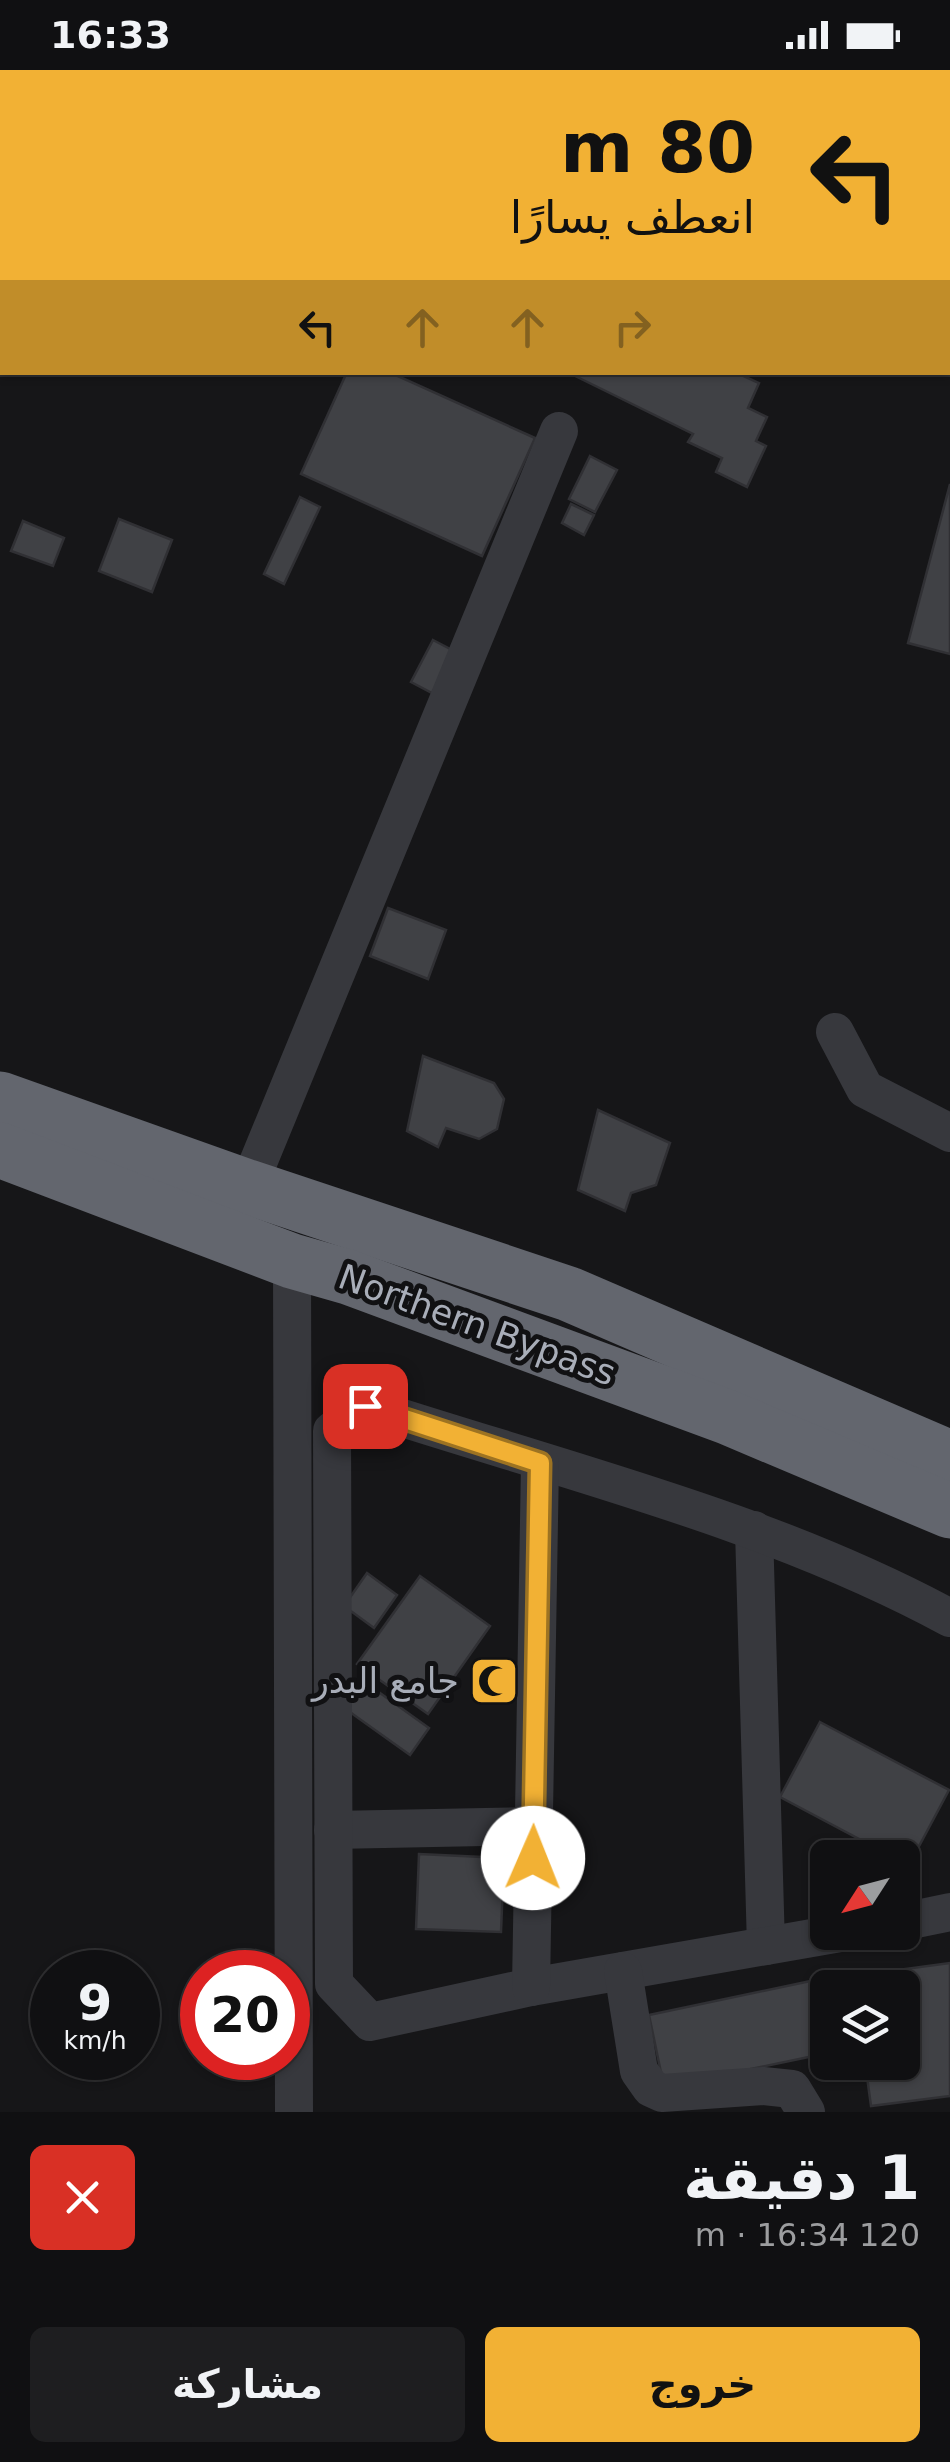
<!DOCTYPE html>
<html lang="ar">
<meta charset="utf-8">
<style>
body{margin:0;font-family:"DejaVu Sans",Vazirmatn,sans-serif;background:#1e1e20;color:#f1f3f6;direction:rtl;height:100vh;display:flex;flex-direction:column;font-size:38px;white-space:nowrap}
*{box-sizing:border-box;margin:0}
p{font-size:32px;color:#9c9d9f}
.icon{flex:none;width:55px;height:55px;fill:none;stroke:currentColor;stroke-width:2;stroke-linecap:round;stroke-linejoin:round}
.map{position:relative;height:2042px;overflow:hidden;direction:ltr}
.panel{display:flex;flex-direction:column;background:#101012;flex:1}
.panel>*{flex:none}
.top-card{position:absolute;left:0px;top:0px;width:950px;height:305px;box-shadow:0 2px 8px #0004,0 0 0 2px #303032;direction:rtl;background:#f2b134;color:#111;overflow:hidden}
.needle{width:65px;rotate:234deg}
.controls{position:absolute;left:810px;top:1770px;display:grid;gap:20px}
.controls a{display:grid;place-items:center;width:110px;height:110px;border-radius:15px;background:#101012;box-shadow:0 2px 8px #0004,0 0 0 2px #303032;font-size:50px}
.speed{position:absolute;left:30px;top:1880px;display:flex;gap:20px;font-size:50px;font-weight:700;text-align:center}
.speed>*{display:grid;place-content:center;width:130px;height:130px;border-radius:50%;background:#101012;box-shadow:0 2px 8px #0004,0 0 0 2px #303032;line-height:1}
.speed small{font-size:25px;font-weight:400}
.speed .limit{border:15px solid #d22;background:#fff;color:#111}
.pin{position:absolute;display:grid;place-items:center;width:85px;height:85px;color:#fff;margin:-42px;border-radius:20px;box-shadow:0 5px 15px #0006}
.me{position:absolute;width:110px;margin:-55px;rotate:1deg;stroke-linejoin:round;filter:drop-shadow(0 0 8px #0008)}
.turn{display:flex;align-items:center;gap:35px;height:210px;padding:0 30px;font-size:45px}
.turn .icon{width:130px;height:130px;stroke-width:2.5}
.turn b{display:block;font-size:70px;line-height:85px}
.lanes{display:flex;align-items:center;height:95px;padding:0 30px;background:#0003;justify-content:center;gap:50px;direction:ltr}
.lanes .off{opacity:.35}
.round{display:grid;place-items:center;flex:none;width:105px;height:105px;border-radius:15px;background:#1e1e20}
.headline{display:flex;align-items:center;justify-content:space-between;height:170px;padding:0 30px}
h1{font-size:60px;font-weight:700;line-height:75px}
.cta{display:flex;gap:20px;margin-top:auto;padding:20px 30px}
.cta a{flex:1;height:115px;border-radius:15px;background:#f2b134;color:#111;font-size:40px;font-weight:700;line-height:115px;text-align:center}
.cta a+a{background:#1e1e20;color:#f1f3f6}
.status{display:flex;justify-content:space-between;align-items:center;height:70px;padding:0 50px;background:#101012;direction:ltr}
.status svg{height:28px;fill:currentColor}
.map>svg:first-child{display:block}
</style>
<div class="status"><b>16:33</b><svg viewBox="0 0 49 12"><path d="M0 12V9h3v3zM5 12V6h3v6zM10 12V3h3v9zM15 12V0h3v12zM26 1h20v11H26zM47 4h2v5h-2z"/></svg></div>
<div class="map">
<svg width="950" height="2042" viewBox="0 0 950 2042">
<rect width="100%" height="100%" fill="#161618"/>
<g fill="#404145" stroke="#303034" stroke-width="2.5">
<polygon points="347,302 389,302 535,368 482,486 301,404"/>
<polygon points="567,302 735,302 759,313 748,338 767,347 756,371 766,376 747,417 716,402 722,388 688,372 693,364"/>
<polygon points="590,386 617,400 595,442 569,429"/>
<polygon points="950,414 950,584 908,573"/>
<polygon points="300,427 320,437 284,514 264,504"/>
<polygon points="571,434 594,445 584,465 562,453"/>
<polygon points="119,449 172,470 152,522 99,501"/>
<polygon points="23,451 64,468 53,496 11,481"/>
<polygon points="433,570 454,581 432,623 411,612"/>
<polygon points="388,838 446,860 428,909 370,886"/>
<polygon points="423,986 494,1013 504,1029 497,1059 479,1069 446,1058 438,1077 407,1061"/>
<polygon points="598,1040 670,1073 656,1115 631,1123 625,1141 578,1120"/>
<polygon points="367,1503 397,1525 374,1558 344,1536"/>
<polygon points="420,1506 490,1556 428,1644 357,1594"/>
<polygon points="359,1608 429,1658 410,1685 340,1635"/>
<polygon points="820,1652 949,1720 909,1795 902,1792 902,1788 895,1788 780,1727"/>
<polygon points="419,1784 504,1788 501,1862 416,1859"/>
<polygon points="950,1893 950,2026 871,2036 865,1992 902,1992 902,1918 854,1918 853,1906"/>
<polygon points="820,1909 828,1945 828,1983 664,2017 649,1945"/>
</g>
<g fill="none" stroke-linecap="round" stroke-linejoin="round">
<g stroke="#37383d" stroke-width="38">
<polyline points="835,962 865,1019 950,1063"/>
<polyline points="248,1117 559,361"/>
<polyline points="292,1191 294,2042"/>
<polyline points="754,1460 766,1876"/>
<polyline points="333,1760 533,1756"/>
<polyline points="902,1852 950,1842"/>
<path d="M 846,1862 L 531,1917 L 370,1952 L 334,1914 L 332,1361 L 365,1336 C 561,1400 769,1450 950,1548"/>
<polyline points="623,1901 639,2001 651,2018 662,2023 763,2016 792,2019 806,2042"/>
<polyline points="531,1917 540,1393"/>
</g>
<g stroke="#63666e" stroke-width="55">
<polyline points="0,1029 248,1117 569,1224 950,1388"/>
<polyline points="0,1080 292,1191 348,1207 727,1347 950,1441"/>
</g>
</g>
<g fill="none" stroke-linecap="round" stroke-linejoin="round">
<g stroke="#9d7322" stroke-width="25">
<polyline id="route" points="365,1336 540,1393 533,1788"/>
</g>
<use href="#route" stroke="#f2b134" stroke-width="18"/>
</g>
<defs>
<g id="mosque-square" transform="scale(2.5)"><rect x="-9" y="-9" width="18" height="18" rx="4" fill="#f2b134" stroke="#111113"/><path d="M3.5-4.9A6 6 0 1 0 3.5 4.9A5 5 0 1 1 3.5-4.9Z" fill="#111"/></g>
</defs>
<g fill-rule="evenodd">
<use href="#mosque-square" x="494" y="1611"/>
</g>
<g text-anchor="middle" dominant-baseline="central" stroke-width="10" stroke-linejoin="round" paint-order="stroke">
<g font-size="35" fill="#a8adb8" stroke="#111113">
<text transform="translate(477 1255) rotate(20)">Northern Bypass</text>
</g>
<g font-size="35" fill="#a8adb8" stroke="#111113" text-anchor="end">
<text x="459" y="1611">جامع البدر</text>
</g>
</g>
</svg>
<div class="controls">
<a><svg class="needle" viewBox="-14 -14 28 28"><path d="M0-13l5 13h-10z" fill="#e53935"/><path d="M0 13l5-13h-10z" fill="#9c9d9f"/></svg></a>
<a><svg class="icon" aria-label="layers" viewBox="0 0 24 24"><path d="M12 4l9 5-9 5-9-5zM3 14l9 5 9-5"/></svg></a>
</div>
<div class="speed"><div>9<small>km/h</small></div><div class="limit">20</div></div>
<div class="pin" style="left:365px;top:1336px;background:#d93025"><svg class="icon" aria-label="arrive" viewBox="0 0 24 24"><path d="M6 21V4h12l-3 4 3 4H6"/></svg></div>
<svg class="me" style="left:533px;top:1788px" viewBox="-20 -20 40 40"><circle r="19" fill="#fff"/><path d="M0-13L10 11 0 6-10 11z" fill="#f2b134"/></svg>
<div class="top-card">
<div class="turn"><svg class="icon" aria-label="left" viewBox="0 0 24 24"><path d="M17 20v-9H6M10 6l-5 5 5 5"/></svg><div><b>80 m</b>انعطف يسارًا</div></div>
<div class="lanes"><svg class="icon" aria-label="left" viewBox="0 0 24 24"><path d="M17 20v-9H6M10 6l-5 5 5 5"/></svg><svg class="icon off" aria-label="ahead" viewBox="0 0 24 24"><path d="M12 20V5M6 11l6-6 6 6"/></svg><svg class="icon off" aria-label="ahead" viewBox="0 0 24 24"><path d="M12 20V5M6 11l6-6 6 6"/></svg><svg class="icon off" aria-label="right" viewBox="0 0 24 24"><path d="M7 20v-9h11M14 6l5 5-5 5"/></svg></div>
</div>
</div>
<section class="panel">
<div class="headline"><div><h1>1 دقيقة</h1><p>120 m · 16:34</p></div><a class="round" style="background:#d93025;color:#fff"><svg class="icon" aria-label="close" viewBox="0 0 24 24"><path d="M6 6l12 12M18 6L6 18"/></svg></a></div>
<div class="cta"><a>خروج</a><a>مشاركة</a></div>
</section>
